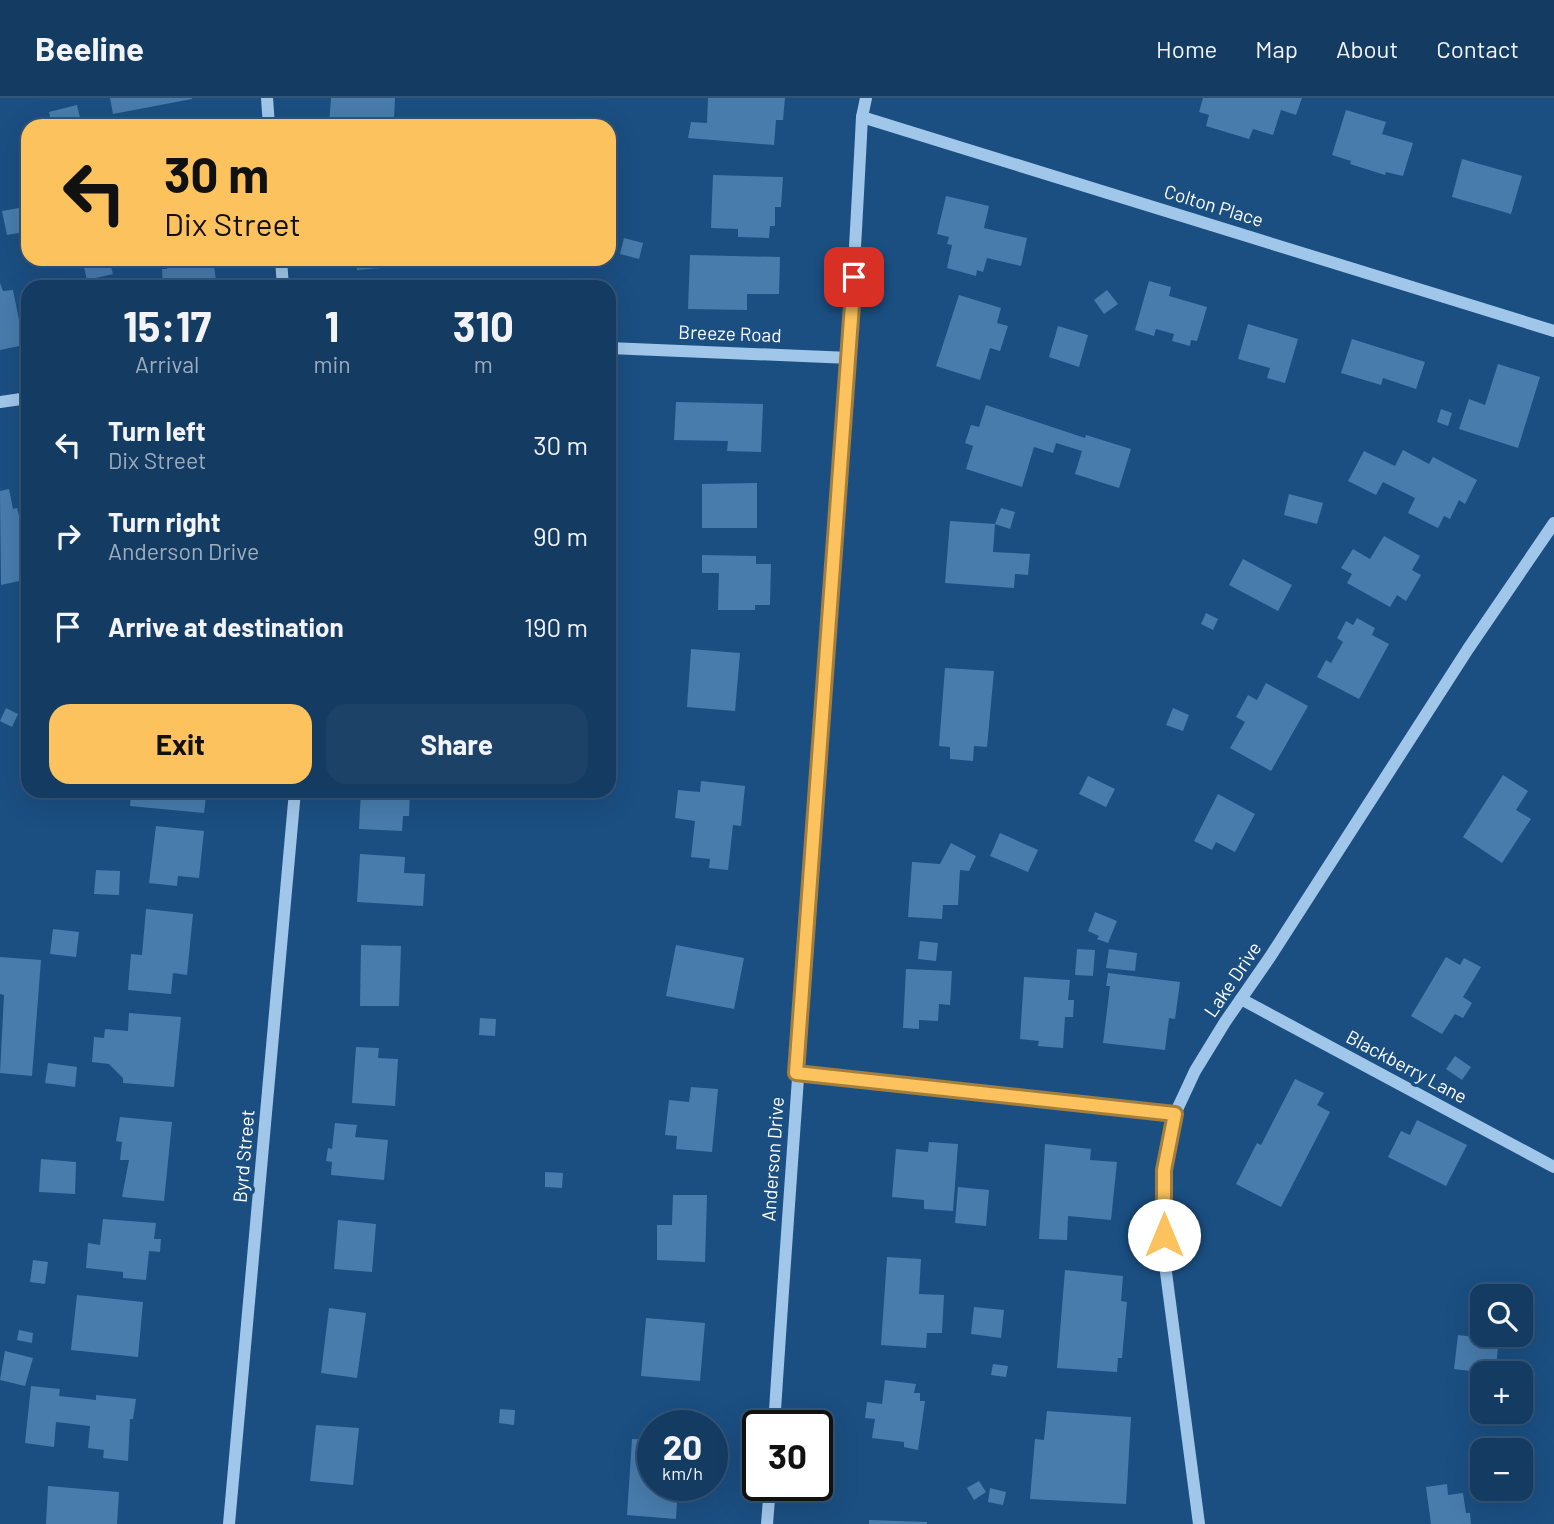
<!DOCTYPE html>
<meta charset="utf-8">
<style>
body{margin:0;font-family:Barlow,sans-serif;background:#1d4268;color:#f1f3f6;height:100vh;display:flex;flex-direction:column;font-size:26px;white-space:nowrap}
*{box-sizing:border-box;margin:0}
p{font-size:23px;color:#9dadbe}
.icon{flex:none;width:38px;height:38px;fill:none;stroke:currentColor;stroke-width:2;stroke-linecap:round;stroke-linejoin:round}
.map{position:relative;flex:1;overflow:hidden}
.side{position:absolute;left:21px;top:182px;width:595px;height:518px;display:flex;flex-direction:column;background:#143b62;border-radius:21px;box-shadow:0 7px 28px #0002,0 0 0 2px #357}
.side>*{flex:none}
.top-card{position:absolute;left:21px;top:21px;width:595px;height:147px;border-radius:21px;box-shadow:0 7px 28px #0002,0 0 0 2px #357;background:#fbc25d;color:#111;overflow:hidden}
.fabs{position:absolute;left:1470px;top:1186px;display:grid;gap:14px}
.fabs a{display:grid;place-items:center;width:63px;height:63px;border-radius:14px;background:#143b62;box-shadow:0 7px 28px #0002,0 0 0 2px #357;font-size:35px}
.speed{position:absolute;left:637px;top:1312px;display:flex;gap:14px;font-size:35px;font-weight:700;text-align:center}
.speed>*{display:grid;place-content:center;width:91px;height:91px;border-radius:50%;background:#143b62;box-shadow:0 7px 28px #0002,0 0 0 2px #357;line-height:1}
.speed small{font-size:18px;font-weight:400}
.speed .limit{border:4px solid #111;border-radius:10px;background:#fff;color:#111}
.pin{position:absolute;display:grid;place-items:center;width:60px;height:60px;color:#fff;margin:-30px;border-radius:14px;box-shadow:0 4px 10px #0006}
.me{position:absolute;width:77px;margin:-38px;rotate:0deg;stroke-linejoin:round;filter:drop-shadow(0 0 5px #0008)}
.turn{display:flex;align-items:center;gap:24px;height:147px;padding:0 28px;font-size:32px}
.turn .icon{width:91px;height:91px;stroke-width:2.5}
.turn b{display:block;font-size:49px;line-height:60px}
.eta{display:flex;justify-content:space-evenly;align-items:center;height:119px;text-align:center}
.eta b{font-size:42px;font-weight:700;line-height:49px}
.cta{display:flex;gap:14px;margin-top:auto;padding:14px 28px}
.cta a{flex:1;height:80px;border-radius:21px;background:#fbc25d;color:#111;font-size:28px;font-weight:700;line-height:80px;text-align:center}
.cta a+a{background:#1d4268;color:#f1f3f6}
ul{padding:0;list-style:none}
li{display:flex;align-items:center;gap:21px;height:91px;padding:0 28px}
li div{flex:1}
li b{display:block;font-size:26px}
li em{font-style:normal}
header{display:flex;align-items:center;gap:42px;box-sizing:border-box;height:98px;padding:0 35px;background:#143b62;border-bottom:2px solid #357}
header strong{font-size:33px}
nav{display:flex;gap:38px;margin-inline-start:auto;font-size:24px}
.map>svg:first-child{display:block}
</style>
<header>
<strong>Beeline</strong>
<nav><a>Home</a><a>Map</a><a>About</a><a>Contact</a></nav>
</header>
<div class="map">
<svg width="1554" height="1426" viewBox="0 0 1554 1426">
<rect width="100%" height="100%" fill="#1b4f82"/>
<g fill="#487cad">
<polygon points="110,0 192,0 192,1 113,16"/>
<polygon points="331,0 395,0 394,20 410,21 410,28 329,27"/>
<polygon points="708,0 785,0 783,22 776,22 774,47 688,40 691,24 707,25"/>
<polygon points="1203,0 1302,0 1296,17 1281,12 1273,37 1253,31 1249,41 1206,28 1209,17 1199,14"/>
<polygon points="77,7 82,28 52,28 49,14"/>
<polygon points="1346,12 1386,24 1382,36 1413,45 1403,78 1386,74 1385,77 1350,66 1351,63 1332,57"/>
<polygon points="1462,61 1522,78 1511,116 1452,99"/>
<polygon points="713,77 783,79 781,109 775,109 775,128 770,128 769,140 738,139 738,131 711,130"/>
<polygon points="946,98 989,108 984,130 1027,140 1021,168 987,160 983,174 977,172 976,178 947,170 952,147 947,146 949,139 937,136"/>
<polygon points="19,110 24,134 7,137 2,113"/>
<polygon points="624,140 643,145 639,161 620,156"/>
<polygon points="690,157 780,159 779,196 747,196 747,212 688,211"/>
<polygon points="82,161 109,161 113,176 87,182"/>
<polygon points="166,161 218,161 218,168 214,168 216,182 228,181 229,189 163,189 162,171 167,171"/>
<polygon points="356,161 380,161 381,170 357,172"/>
<polygon points="435,161 470,161 471,165 436,168"/>
<polygon points="1149,183 1171,189 1169,198 1207,209 1197,243 1191,242 1190,248 1172,243 1174,236 1156,231 1154,238 1135,232"/>
<polygon points="0,185 3,193 13,192 24,247 0,252"/>
<polygon points="1107,192 1118,206 1104,216 1094,202"/>
<polygon points="959,197 1001,210 997,225 1008,228 1000,253 990,250 980,282 936,268"/>
<polygon points="1248,226 1298,241 1285,285 1267,280 1270,270 1238,261"/>
<polygon points="1058,228 1088,237 1079,269 1049,259"/>
<polygon points="1352,241 1425,264 1416,291 1383,280 1381,287 1341,275"/>
<polygon points="1498,266 1540,279 1518,350 1459,331 1469,301 1485,307"/>
<polygon points="676,304 763,306 761,354 727,353 728,343 674,342"/>
<polygon points="986,307 1085,340 1086,337 1131,351 1119,390 1075,376 1082,353 1056,345 1053,355 1034,349 1022,389 966,371 973,348 965,345 971,327 979,329"/>
<polygon points="1441,311 1452,315 1448,328 1437,324"/>
<polygon points="1403,352 1429,366 1433,359 1477,382 1465,406 1459,402 1450,421 1444,418 1438,430 1408,415 1415,400 1383,384 1376,397 1348,383 1364,353 1395,368"/>
<polygon points="757,385 757,430 702,430 702,386"/>
<polygon points="9,391 13,411 17,410 23,433 26,432 28,439 28,481 1,487 0,393"/>
<polygon points="1289,396 1323,405 1317,426 1284,417"/>
<polygon points="1001,410 1015,414 1010,431 995,426"/>
<polygon points="950,423 995,426 993,454 1030,456 1028,477 1015,476 1014,490 945,485"/>
<polygon points="1384,438 1420,458 1412,472 1421,477 1406,503 1397,497 1390,509 1347,485 1352,476 1341,470 1353,451 1370,461"/>
<polygon points="702,457 756,458 756,466 771,466 770,507 755,507 755,512 718,512 719,475 702,475"/>
<polygon points="1243,461 1292,487 1278,513 1229,487"/>
<polygon points="1206,515 1218,521 1213,532 1201,526"/>
<polygon points="1357,520 1375,530 1372,537 1389,546 1359,601 1317,579 1326,562 1331,565 1343,544 1337,540 1346,523 1353,527"/>
<polygon points="691,551 740,555 735,613 687,609"/>
<polygon points="945,570 994,573 987,649 974,648 973,663 950,661 950,649 939,648"/>
<polygon points="1266,585 1308,608 1271,673 1230,650 1245,624 1236,619 1248,597 1257,602"/>
<polygon points="6,610 18,616 12,629 0,623"/>
<polygon points="1173,610 1189,617 1183,633 1166,627"/>
<polygon points="1503,677 1528,693 1516,712 1531,721 1502,765 1463,739"/>
<polygon points="1088,678 1115,691 1106,709 1079,696"/>
<polygon points="701,683 745,688 741,728 733,727 728,772 709,770 710,761 691,759 695,723 675,720 678,692 700,694"/>
<polygon points="131,693 216,693 215,699 206,699 204,715 130,708"/>
<polygon points="361,693 410,693 409,718 403,718 402,733 359,731"/>
<polygon points="1218,696 1255,716 1235,754 1216,744 1212,752 1194,743"/>
<polygon points="156,728 204,733 199,780 178,778 177,788 149,785"/>
<polygon points="1000,735 1038,752 1028,774 990,758"/>
<polygon points="951,745 976,758 969,773 960,772 958,807 943,807 942,821 908,819 912,764 940,766"/>
<polygon points="360,756 405,759 404,775 425,776 423,808 357,804"/>
<polygon points="96,772 120,773 119,797 94,796"/>
<polygon points="146,811 193,816 187,877 173,875 171,896 128,892 131,856 142,857"/>
<polygon points="1095,814 1117,823 1108,845 1097,841 1099,838 1088,833"/>
<polygon points="53,831 79,834 76,859 50,856"/>
<polygon points="920,843 938,845 936,863 918,861"/>
<polygon points="361,847 401,848 399,908 360,908"/>
<polygon points="676,847 744,860 734,911 666,898"/>
<polygon points="1077,851 1095,852 1093,878 1075,877"/>
<polygon points="1109,851 1137,855 1135,873 1106,870"/>
<polygon points="0,859 41,862 32,978 0,975 4,897 0,896"/>
<polygon points="1446,859 1460,867 1464,860 1481,869 1463,899 1472,905 1463,920 1455,916 1442,936 1411,918"/>
<polygon points="906,871 952,873 950,907 939,906 938,923 919,922 919,931 903,930"/>
<polygon points="1108,875 1180,884 1175,921 1169,920 1165,952 1103,945 1110,888 1106,888"/>
<polygon points="1024,879 1070,882 1068,902 1074,902 1073,919 1065,919 1063,950 1038,948 1039,943 1020,941"/>
<polygon points="129,915 181,919 174,989 123,985 123,980 109,966 92,964 94,939 104,940 105,931 128,933"/>
<polygon points="480,920 496,921 495,938 479,937"/>
<polygon points="356,949 379,950 378,960 398,961 395,1008 352,1005"/>
<polygon points="1455,958 1471,969 1462,982 1446,971"/>
<polygon points="48,965 77,969 75,989 45,985"/>
<polygon points="1295,981 1324,995 1317,1007 1330,1014 1281,1109 1236,1086 1257,1045 1261,1047"/>
<polygon points="691,989 718,991 712,1054 676,1051 677,1038 665,1037 669,1002 689,1004"/>
<polygon points="120,1019 172,1024 164,1103 122,1099 129,1062 120,1062 122,1044 116,1043"/>
<polygon points="1417,1022 1467,1047 1446,1088 1388,1059 1401,1033 1410,1037"/>
<polygon points="335,1025 357,1027 355,1039 388,1042 384,1082 331,1077 332,1064 326,1063 328,1050 332,1051"/>
<polygon points="929,1044 958,1046 953,1113 924,1111 924,1102 892,1099 896,1051 928,1054"/>
<polygon points="1045,1046 1091,1051 1090,1062 1117,1064 1111,1122 1068,1118 1067,1142 1039,1141"/>
<polygon points="41,1061 76,1064 75,1096 39,1094"/>
<polygon points="545,1074 563,1075 562,1090 545,1089"/>
<polygon points="958,1089 989,1092 986,1128 955,1125"/>
<polygon points="673,1097 707,1097 705,1164 657,1162 657,1127 672,1127"/>
<polygon points="103,1121 156,1125 154,1141 161,1141 160,1154 149,1153 146,1182 123,1180 123,1174 86,1170 88,1145 100,1147"/>
<polygon points="338,1122 376,1126 372,1174 334,1171"/>
<polygon points="887,1159 921,1161 919,1196 944,1197 942,1235 927,1235 926,1250 881,1247"/>
<polygon points="33,1162 48,1164 45,1186 30,1184"/>
<polygon points="1065,1172 1123,1178 1121,1203 1127,1204 1122,1260 1118,1260 1117,1274 1057,1270"/>
<polygon points="77,1197 143,1204 138,1259 71,1252"/>
<polygon points="974,1209 1004,1212 1001,1240 971,1236"/>
<polygon points="329,1210 366,1215 357,1280 321,1275"/>
<polygon points="646,1220 705,1225 700,1283 641,1278"/>
<polygon points="19,1232 33,1235 32,1245 17,1242"/>
<polygon points="1458,1237 1499,1242 1495,1276 1454,1271"/>
<polygon points="5,1253 33,1260 25,1288 0,1282"/>
<polygon points="993,1266 1008,1268 1006,1279 991,1277"/>
<polygon points="885,1282 916,1286 914,1295 920,1295 920,1303 925,1303 918,1352 904,1349 904,1344 872,1340 875,1321 865,1320 867,1304 882,1306"/>
<polygon points="31,1288 60,1291 59,1298 96,1302 96,1297 136,1301 133,1321 130,1321 128,1363 103,1360 104,1352 88,1350 90,1328 56,1324 54,1349 25,1345"/>
<polygon points="500,1311 515,1312 514,1327 499,1325"/>
<polygon points="1047,1313 1131,1319 1126,1406 1030,1401 1035,1341 1044,1342"/>
<polygon points="316,1327 359,1330 353,1387 310,1383"/>
<polygon points="632,1341 653,1342 653,1388 678,1388 676,1421 627,1417"/>
<polygon points="979,1383 986,1394 974,1402 967,1390"/>
<polygon points="1447,1386 1448,1397 1463,1395 1466,1415 1470,1415 1471,1426 1431,1426 1426,1389"/>
<polygon points="48,1388 119,1394 117,1426 46,1426"/>
<polygon points="990,1390 1006,1394 1003,1407 988,1404"/>
<polygon points="869,1422 927,1424 927,1426 869,1426"/>
</g>
<g fill="none" stroke-linecap="round" stroke-linejoin="round">
<g stroke="#a0c7ea" stroke-width="12">
<polyline points="267,0 269,28"/>
<polyline points="862,19 1554,233"/>
<polyline points="281,161 283,189"/>
<polyline points="609,250 850,260"/>
<polyline points="0,304 28,300"/>
<polyline points="1241,901 1554,1069"/>
<polyline points="796,975 1175,1016"/>
<path d="M 774,1328 C 802,892 840,456 862,19 L 866,0"/>
<polyline points="229,1426 295,693"/>
<polyline points="767,1426 770,1388"/>
<polyline points="1199,1426 1164,1159 1164,1072 1175,1016 1195,973 1225,924 1270,859 1468,551 1554,425"/>
</g>
</g>
<g fill="none" stroke-linecap="round" stroke-linejoin="round">
<g stroke="#a37e3c" stroke-width="18">
<polyline id="route" points="854,179 796,975 1175,1016 1164,1072 1164,1137"/>
</g>
<use href="#route" stroke="#fbc25d" stroke-width="12"/>
</g>
<g text-anchor="middle" dominant-baseline="central" stroke-width="7" stroke-linejoin="round" paint-order="stroke">
<g font-size="19" fill="#fff" stroke="#1b4f82">
<text transform="translate(1214 107) rotate(17)">Colton Place</text>
<text transform="translate(730 235) rotate(2)">Breeze Road</text>
<text transform="translate(1232 881) rotate(-56)">Lake Drive</text>
<text transform="translate(1407 968) rotate(28)">Blackberry Lane</text>
<text transform="translate(243 1058) rotate(-85)">Byrd Street</text>
<text transform="translate(772 1061) rotate(-86)">Anderson Drive</text>
</g>
</g>
</svg>
<div class="fabs">
<a><svg class="icon" aria-label="search" viewBox="0 0 24 24"><circle cx="10" cy="10" r="6"/><path d="M15 15l6 6"/></svg></a>
<a>+</a>
<a>−</a>
</div>
<div class="speed"><div>20<small>km/h</small></div><div class="limit">30</div></div>
<div class="pin" style="left:854px;top:179px;background:#d93025"><svg class="icon" aria-label="arrive" viewBox="0 0 24 24"><path d="M6 21V4h12l-3 4 3 4H6"/></svg></div>
<svg class="me" style="left:1164px;top:1137px" viewBox="-20 -20 40 40"><circle r="19" fill="#fff"/><path d="M0-13L10 11 0 6-10 11z" fill="#fbc25d"/></svg>
<div class="top-card">
<div class="turn"><svg class="icon" aria-label="left" viewBox="0 0 24 24"><path d="M17 20v-9H6M10 6l-5 5 5 5"/></svg><div><b>30 m</b>Dix Street</div></div>
</div>
<section class="side">
<div class="eta">
<div><b>15:17</b><p>Arrival</p></div>
<div><b>1</b><p>min</p></div>
<div><b>310</b><p>m</p></div>
</div>
<ul>
<li><svg class="icon" aria-label="left" viewBox="0 0 24 24"><path d="M17 20v-9H6M10 6l-5 5 5 5"/></svg><div><b>Turn left</b><p>Dix Street</p></div><em>30 m</em></li>
<li><svg class="icon" aria-label="right" viewBox="0 0 24 24"><path d="M7 20v-9h11M14 6l5 5-5 5"/></svg><div><b>Turn right</b><p>Anderson Drive</p></div><em>90 m</em></li>
<li><svg class="icon" aria-label="arrive" viewBox="0 0 24 24"><path d="M6 21V4h12l-3 4 3 4H6"/></svg><div><b>Arrive at destination</b></div><em>190 m</em></li>
</ul>
<div class="cta"><a>Exit</a><a>Share</a></div>
</section>
</div>
